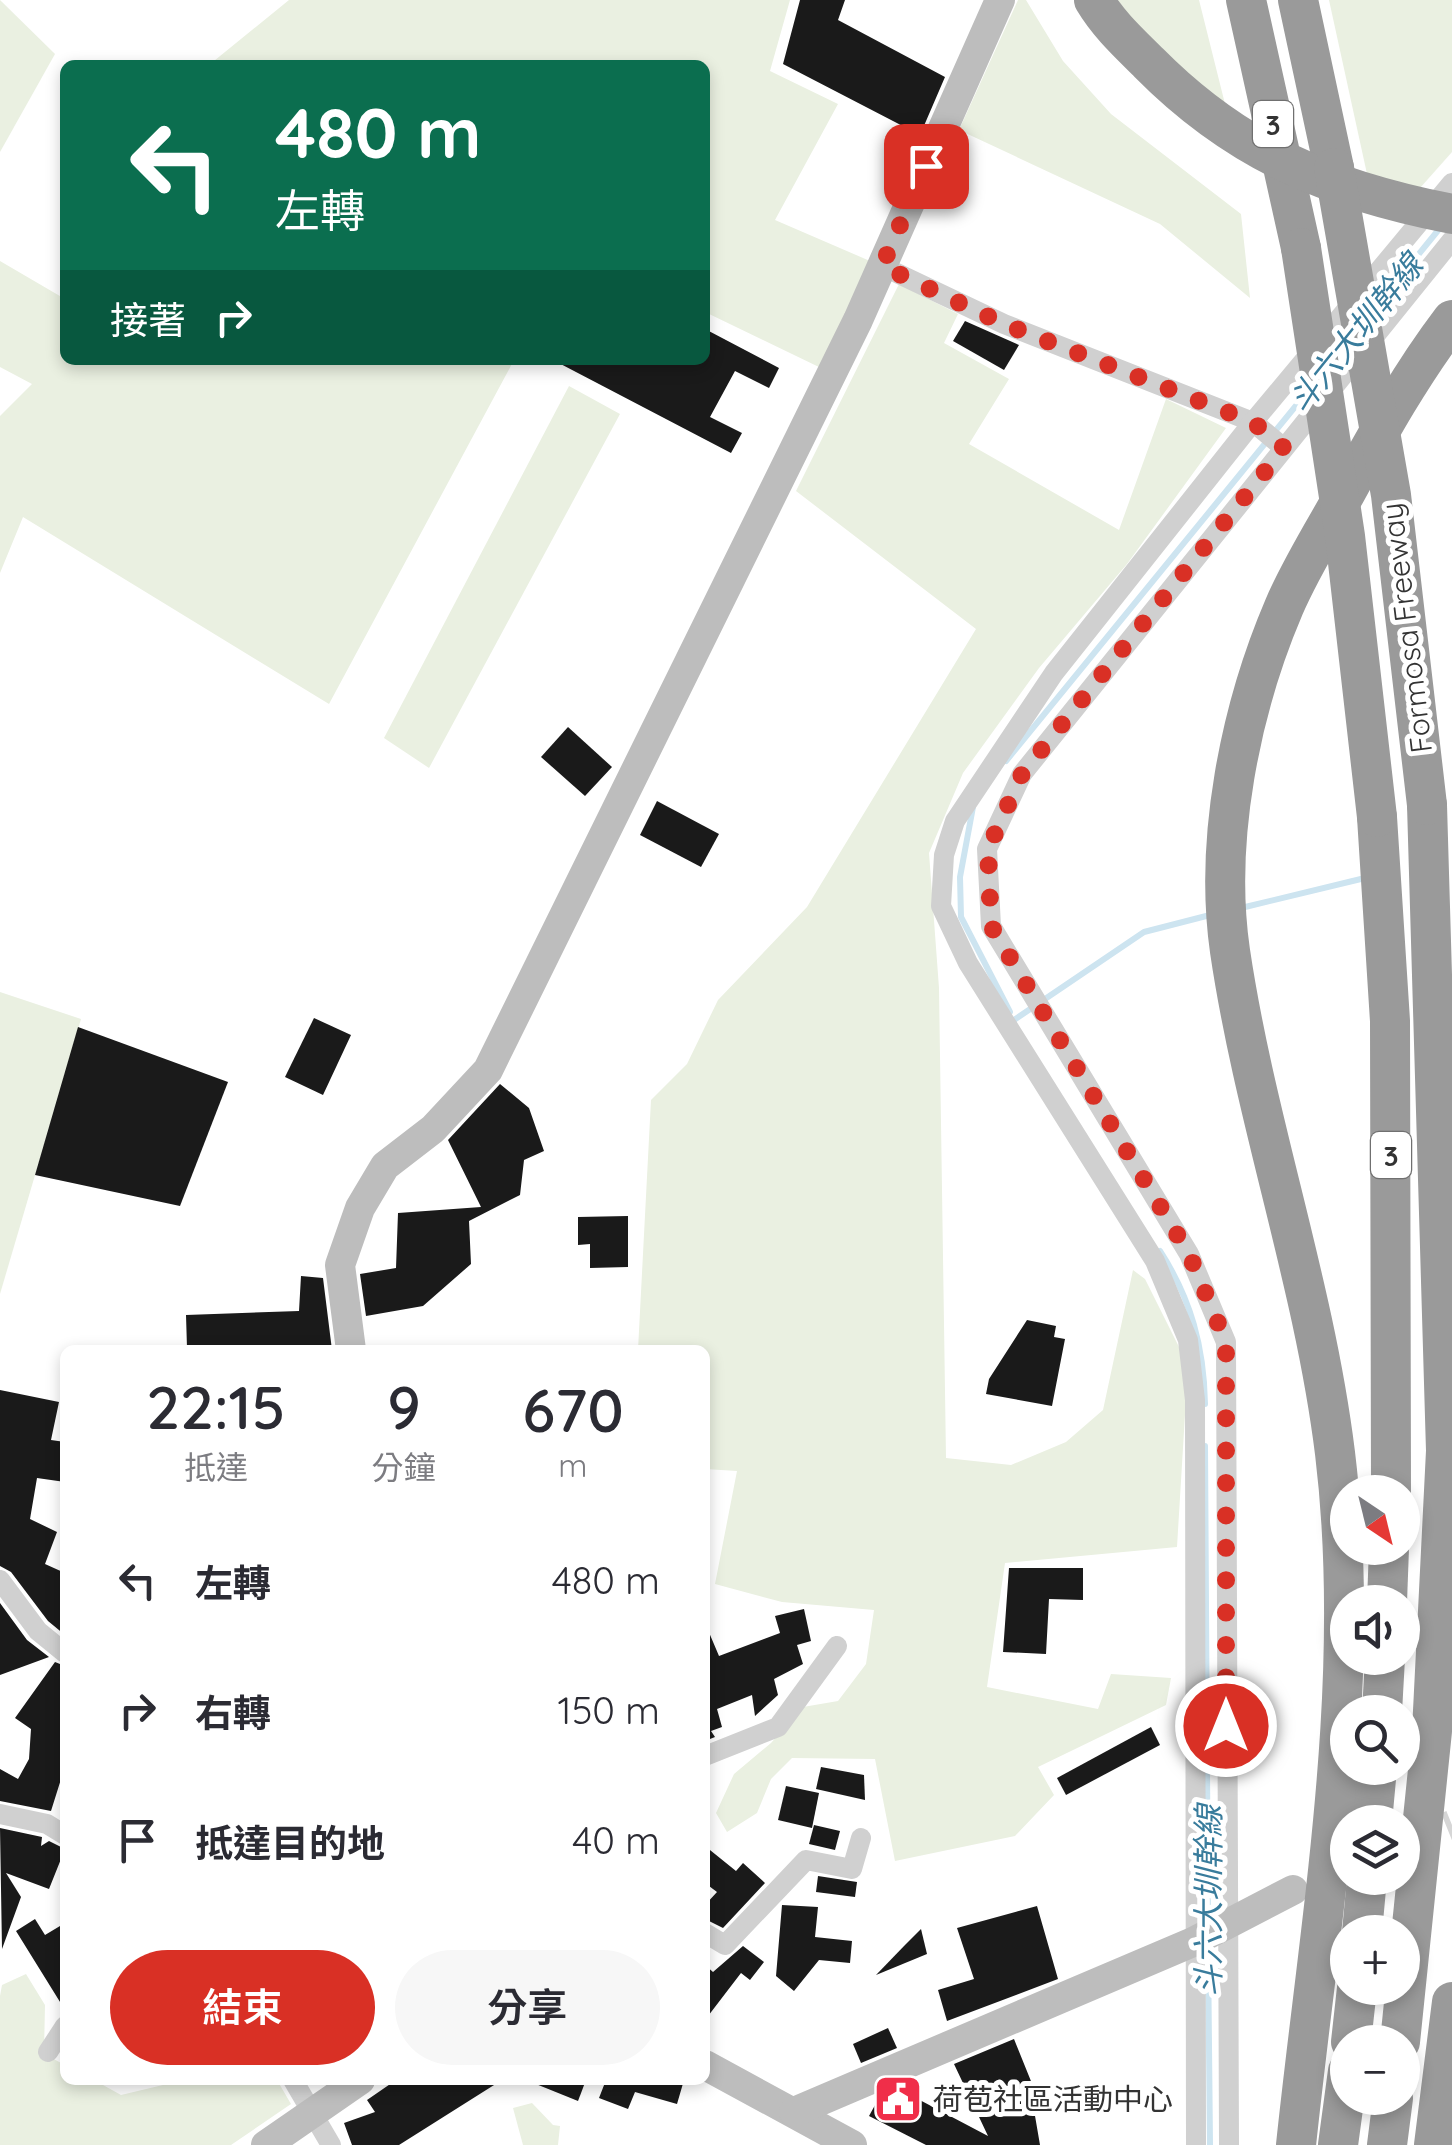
<!DOCTYPE html>
<html lang="zh-TW">
<meta charset="utf-8">
<style>
body{margin:0;font-family:Quicksand,"Noto Sans TC",sans-serif;background:#f7f7f7;color:#2b2b33;height:100vh;display:flex;flex-direction:column;font-size:38px;white-space:nowrap}
*{box-sizing:border-box;margin:0}
p{font-size:32px;color:#7c7c81}
.icon{flex:none;width:55px;height:55px;fill:none;stroke:currentColor;stroke-width:2;stroke-linecap:round;stroke-linejoin:round}
.map{position:relative;flex:1;overflow:hidden}
.details{position:absolute;left:60px;top:1345px;width:650px;height:740px;display:flex;flex-direction:column;background:#fff;border-radius:15px;box-shadow:0 5px 15px #0003}
.details>*{flex:none}
.top-card{position:absolute;left:60px;top:60px;width:650px;height:305px;border-radius:15px;box-shadow:0 5px 15px #0003;background:#0b6e4f;color:#fff;overflow:hidden}
.needle{width:65px;rotate:145deg}
.controls{position:absolute;left:1330px;top:1475px;display:grid;gap:20px}
.controls a{display:grid;place-items:center;width:90px;height:90px;border-radius:50%;background:#fff;box-shadow:0 5px 15px #0003;font-size:50px}
.pin{position:absolute;display:grid;place-items:center;width:85px;height:85px;color:#fff;margin:-42px;border-radius:20px;box-shadow:0 5px 15px #0006}
.me{position:absolute;width:110px;margin:-55px;rotate:0deg;stroke-linejoin:round;filter:drop-shadow(0 0 8px #0008)}
.turn{display:flex;align-items:center;gap:35px;height:210px;padding:0 50px;font-size:45px}
.turn .icon{width:130px;height:130px;stroke-width:2.5}
.turn b{display:block;font-size:70px;line-height:85px}
.then{display:flex;align-items:center;height:95px;padding:0 50px;background:#0003;gap:20px;font-size:38px}
.eta{display:flex;justify-content:space-evenly;align-items:center;height:170px;text-align:center}
.eta b{font-size:60px;font-weight:600;line-height:70px}
.action{display:flex;gap:20px;margin-top:auto;padding:20px 50px}
.action a{flex:1;height:115px;border-radius:60px;background:#d93025;color:#fff;font-size:40px;font-weight:600;line-height:115px;text-align:center}
.action a+a{background:#f7f7f7;color:#2b2b33}
ul{padding:0;list-style:none}
li{display:flex;align-items:center;gap:30px;height:130px;padding:0 50px}
li div{flex:1}
li b{display:block;font-size:38px}
li em{font-style:normal}
.map>svg:first-child{display:block}
</style>
<div class="map">
<svg width="1452" height="2145" viewBox="0 0 1452 2145">
<rect width="100%" height="100%" fill="#fff"/>
<g fill="#eaf0e1">
<polygon points="0,0 55,54 0,152"/>
<polygon points="289,0 790,0 770,71 838,104 775,220 870,261 821,368 705,312 705,65 209,65"/>
<polygon points="1018,0 1026,0 1063,61 1111,114 1241,214 1250,298 1160,224 959,130"/>
<polygon points="1118,0 1199,0 1227,112 1127,14"/>
<polygon points="1329,0 1452,0 1452,152 1420,188 1367,174"/>
<polygon points="0,261 65,299 65,360 514,360 329,704 23,517 0,573 0,416 32,384 0,367"/>
<polygon points="899,284 958,314 944,343 1009,379 969,444 1119,530 1166,399 1226,428 1127,564 1039,668 963,773 929,853 939,988 946,1458 1011,1465 1066,1442 1103,1410 1133,1270 1145,1279 1188,1365 1177,1547 1005,1563 987,1687 1098,1709 1111,1674 1171,1678 1166,1705 1038,1767 1054,1795 1015,1836 895,1861 875,1759 792,1758 771,1779 757,1813 727,1832 716,1813 734,1774 771,1743 803,1707 838,1701 866,1664 874,1610 782,1602 715,1584 737,1471 705,1469 705,1350 638,1350 651,1100 687,1064 718,1000 807,907 976,629 796,491"/>
<polygon points="569,386 620,414 429,768 384,738"/>
<polygon points="0,992 81,1019 0,1294"/>
<polygon points="26,1974 45,2005 44,2054 65,2065 65,2080 94,2080 121,2095 184,2080 277,2080 291,2104 231,2145 0,2145 0,1996 2,1985"/>
<polygon points="532,2103 553,2125 560,2126 558,2145 523,2145 513,2108"/>
</g>
<g fill="none" stroke-linecap="round" stroke-linejoin="round">
<g stroke="#cde4f0" stroke-width="6">
<polyline points="1375,308 1440,228"/>
<polyline points="1006,761 1308,391"/>
<polyline points="973,807 960,877 961,917 1010,1012"/>
<polyline points="1241,908 1365,878"/>
<polyline points="1014,1020 1144,932 1214,914"/>
<path d="M 1160,1251 C 1191,1299 1204,1347 1205,1404"/>
<polyline points="1205,1446 1208,1924"/>
<polyline points="1208,1946 1210,2145"/>
</g>
</g>
<g fill="#1a1a1a">
<polygon points="800,0 845,0 838,20 945,77 920,135 783,64"/>
<polygon points="965,321 1019,345 1004,370 953,341"/>
<polygon points="705,329 779,368 769,388 735,371 710,417 742,433 731,453 553,360 705,360"/>
<polygon points="568,727 612,767 585,796 541,757"/>
<polygon points="657,801 719,834 701,867 640,835"/>
<polygon points="314,1018 351,1035 323,1095 285,1077"/>
<polygon points="78,1027 228,1082 180,1206 35,1175"/>
<polygon points="500,1084 529,1108 544,1151 524,1160 520,1195 469,1221 471,1264 423,1306 366,1316 360,1274 396,1268 398,1213 481,1207 448,1140"/>
<polygon points="628,1216 628,1267 590,1268 590,1244 578,1245 578,1217"/>
<polygon points="301,1276 323,1278 332,1350 187,1348 186,1315 299,1311"/>
<polygon points="1027,1320 1056,1326 1054,1337 1065,1339 1052,1406 986,1394 989,1379"/>
<polygon points="0,1390 59,1402 51,1440 65,1442 65,1482 37,1478 30,1519 57,1532 45,1564 65,1573 65,1635 48,1621 11,1572 0,1566"/>
<polygon points="1009,1568 1083,1568 1083,1600 1049,1599 1046,1654 1003,1652"/>
<polygon points="0,1603 27,1640 49,1657 0,1675"/>
<polygon points="804,1609 811,1641 797,1645 803,1664 774,1679 778,1695 755,1716 752,1695 717,1709 722,1727 711,1731 715,1737 705,1741 705,1623 719,1656 780,1633 775,1616"/>
<polygon points="55,1662 65,1666 65,1778 62,1776 51,1811 0,1801 0,1769 18,1779 29,1759 31,1729 15,1718"/>
<polygon points="1151,1727 1160,1745 1066,1795 1057,1778"/>
<polygon points="821,1767 864,1775 865,1800 816,1789"/>
<polygon points="786,1786 819,1793 812,1828 778,1820"/>
<polygon points="814,1825 840,1831 835,1850 809,1844"/>
<polygon points="0,1828 42,1837 41,1846 49,1841 65,1849 49,1889 6,1873 21,1897 2,1949"/>
<polygon points="705,1846 736,1871 743,1863 765,1883 723,1928 705,1919 705,1905 717,1892 705,1883"/>
<polygon points="818,1876 857,1882 855,1897 816,1892"/>
<polygon points="782,1905 818,1907 815,1937 852,1941 850,1963 819,1960 794,1991 776,1976"/>
<polygon points="1037,1906 1058,1979 947,2021 938,1990 974,1979 957,1928"/>
<polygon points="35,1919 45,1935 65,1923 65,2010 16,1931"/>
<polygon points="921,1929 927,1954 876,1975 905,1945"/>
<polygon points="743,1946 764,1962 750,1980 741,1973 705,2020 705,1965 713,1972"/>
<polygon points="888,2028 897,2048 861,2063 853,2044"/>
<polygon points="1014,2039 1039,2101 1034,2110 1040,2145 926,2145 869,2116 880,2096 897,2088 988,2136 954,2064"/>
<polygon points="396,2080 502,2080 399,2145 352,2145 344,2123 375,2112 367,2100"/>
<polygon points="526,2080 586,2080 578,2101"/>
<polygon points="606,2080 684,2080 677,2104 635,2092 628,2109 599,2098"/>
</g>
<g fill="none" stroke-linecap="round" stroke-linejoin="round">
<polyline stroke="#d6d6d6" stroke-width="30" stroke-dasharray="30 15" stroke-linecap="butt" points="1405,1844 1452,1825"/>
<g stroke="#d0d0d0" stroke-width="20">
<polyline points="882,266 1004,324 1253,422 1284,448"/>
<polyline points="0,1580 38,1631 65,1653"/>
<polyline points="705,1756 778,1727 837,1646"/>
<polyline points="0,1814 47,1824 65,1835"/>
<polyline points="705,1933 725,1945 806,1860 852,1869 861,1838"/>
<polyline points="48,2052 65,2026"/>
<polyline points="293,2080 331,2145"/>
<polyline points="1196,2145 1195,1400 1188,1340 1155,1261 968,963 941,906 944,855 955,821 1054,673 1253,422 1452,183"/>
<polyline points="1229,2145 1226,1342 1189,1254 991,926 987,849 1022,774 1452,240"/>
</g>
<g stroke="#bdbdbd" stroke-width="30">
<polyline points="351,1350 340,1265 360,1208 385,1166 433,1129 488,1070 858,320 1000,0"/>
<polyline points="705,2065 852,2145"/>
<polyline points="794,2112 1193,1942 1293,1890"/>
<polyline points="266,2145 360,2080"/>
</g>
<g stroke="#9a9a9a" stroke-width="40">
<polyline points="1246,0 1301,248"/>
<polyline points="1298,0 1334,168"/>
<polyline points="1377,817 1390,1021 1391,1492"/>
<polyline points="1387,1602 1389,1548"/>
<polyline points="1382,1712 1385,1658"/>
<polyline points="1372,1822 1377,1768"/>
<polyline points="1362,1932 1367,1878"/>
<polyline points="1351,2042 1357,1988"/>
<polyline points="1400,2042 1432,1731 1446,1451 1427,805"/>
<path d="M 1296,2145 C 1320,1918 1363,1682 1335,1453 C 1314,1283 1255,1120 1230,951 C 1214,840 1240,710 1284,607 C 1301,567 1326,528 1347,490 C 1380,430 1411,374 1452,320"/>
<polyline points="1338,2145 1348,2071"/>
<polyline points="1387,2145 1393,2098"/>
<polyline points="1434,2145 1452,2002"/>
</g>
<g stroke="#9a9a9a" stroke-width="40">
<path d="M 1094,0 C 1109,25 1129,43 1149,63 C 1238,153 1330,190 1452,214"/>
<polyline points="1334,168 1391,495 1427,805"/>
<polyline points="1301,248 1345,536 1377,817"/>
</g>
</g>
<g fill="none" stroke-linecap="round" stroke-linejoin="round">
<polyline stroke="#d93025" stroke-width="18" stroke-dasharray="0 32.4" points="926,166 882,266 1004,324 1253,422 1284,448 1022,774 988,849 991,926 1189,1254 1226,1342 1226,1726"/>
</g>
<defs>
<g id="civic-square" transform="scale(2.5)"><rect x="-9" y="-9" width="18" height="18" rx="4" fill="#f02e49" stroke="#fff"/><path d="M-.6-6.5H3V-4.5H.6V-3L4-1V1h2V6H-6V1h2V-1L-.6-3ZM-1.2 2.5V6h2.4V2.5Z" fill="#fff"/></g>
</defs>
<g fill-rule="evenodd">
<use href="#civic-square" x="898" y="2099"/>
</g>
<g text-anchor="middle" dominant-baseline="central" stroke-width="10" stroke-linejoin="round" paint-order="stroke">
<g fill="#fff" stroke="#707070" stroke-width="2.5">
<rect x="1253" y="101" width="40" height="46" rx="8"/>
<rect x="1371" y="1132" width="40" height="46" rx="8"/>
</g>
<g font-size="28" font-weight="bold" fill="#333">
<text x="1273" y="124">3</text>
<text x="1391" y="1155">3</text>
</g>
<g font-size="30" fill="#333" stroke="#fff">
<text transform="translate(1406 628) rotate(-97)">Formosa Freeway</text>
</g>
<g font-size="30" fill="#333" stroke="#fff" text-anchor="start">
<text x="933" y="2099">荷苞社區活動中心</text>
</g>
<g font-size="32" font-style="italic" fill="#397c9c" stroke="#fff">
<text transform="translate(1355 333) rotate(-51)">斗六大圳幹線</text>
<text transform="translate(1208 1901) rotate(-90)">斗六大圳幹線</text>
</g>
</g>
</svg>
<div class="controls">
<a><svg class="needle" viewBox="-14 -14 28 28"><path d="M0-13l5 13h-10z" fill="#e53935"/><path d="M0 13l5-13h-10z" fill="#7c7c81"/></svg></a>
<a><svg class="icon" aria-label="sound" viewBox="0 0 24 24"><path d="M4 9h4l5-4v14l-5-4H4zM17 9q2 3 0 6"/></svg></a>
<a><svg class="icon" aria-label="search" viewBox="0 0 24 24"><circle cx="10" cy="10" r="6"/><path d="M15 15l6 6"/></svg></a>
<a><svg class="icon" aria-label="layers" viewBox="0 0 24 24"><path d="M12 4l9 5-9 5-9-5zM3 14l9 5 9-5"/></svg></a>
<a>+</a>
<a>−</a>
</div>
<div class="pin" style="left:926px;top:166px;background:#d93025"><svg class="icon" aria-label="arrive" viewBox="0 0 24 24"><path d="M6 21V4h12l-3 4 3 4H6"/></svg></div>
<svg class="me" style="left:1226px;top:1726px" viewBox="-20 -20 40 40"><circle r="17" fill="#d93025" stroke="#fff" stroke-width="3"/><path d="M0-11L8 9 0 5-8 9z" fill="#fff"/></svg>
<div class="top-card">
<div class="turn"><svg class="icon" aria-label="left" viewBox="0 0 24 24"><path d="M17 20v-9H6M10 6l-5 5 5 5"/></svg><div><b>480 m</b>左轉</div></div>
<div class="then">接著<svg class="icon" aria-label="right" viewBox="0 0 24 24"><path d="M7 20v-9h11M14 6l5 5-5 5"/></svg></div>
</div>
<section class="details">
<div class="eta">
<div><b>22:15</b><p>抵達</p></div>
<div><b>9</b><p>分鐘</p></div>
<div><b>670</b><p>m</p></div>
</div>
<ul>
<li><svg class="icon" aria-label="left" viewBox="0 0 24 24"><path d="M17 20v-9H6M10 6l-5 5 5 5"/></svg><div><b>左轉</b></div><em>480 m</em></li>
<li><svg class="icon" aria-label="right" viewBox="0 0 24 24"><path d="M7 20v-9h11M14 6l5 5-5 5"/></svg><div><b>右轉</b></div><em>150 m</em></li>
<li><svg class="icon" aria-label="arrive" viewBox="0 0 24 24"><path d="M6 21V4h12l-3 4 3 4H6"/></svg><div><b>抵達目的地</b></div><em>40 m</em></li>
</ul>
<div class="action"><a>結束</a><a>分享</a></div>
</section>
</div>
